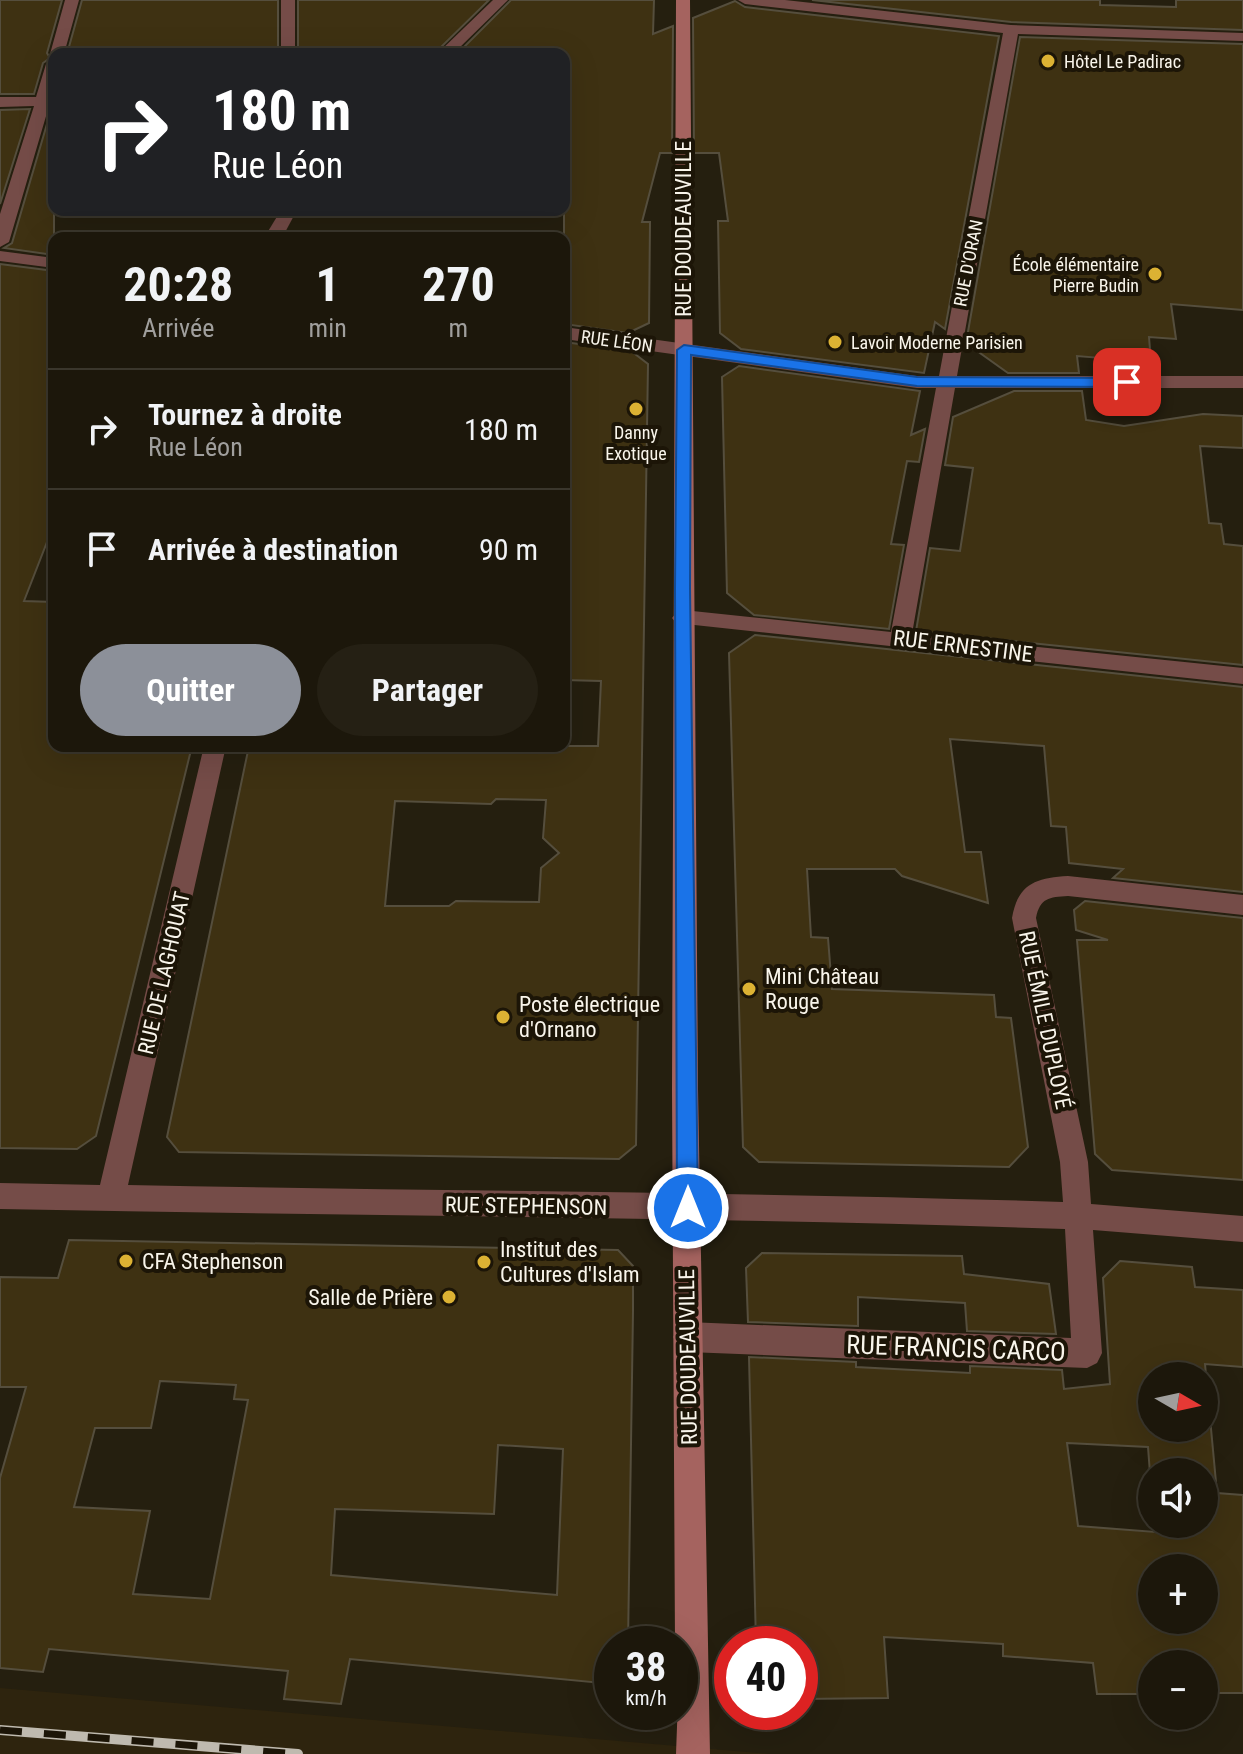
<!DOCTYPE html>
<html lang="fr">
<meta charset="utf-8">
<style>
body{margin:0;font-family:"Roboto Condensed",sans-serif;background:#252014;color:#f1f3f6;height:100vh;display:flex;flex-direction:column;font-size:30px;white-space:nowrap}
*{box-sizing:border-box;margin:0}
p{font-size:26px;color:#a09f9d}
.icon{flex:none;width:44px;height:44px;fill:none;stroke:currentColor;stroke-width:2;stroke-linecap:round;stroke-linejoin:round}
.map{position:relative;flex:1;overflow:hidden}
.panel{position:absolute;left:48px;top:232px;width:522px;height:520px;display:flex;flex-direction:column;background:#1c170b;border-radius:16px;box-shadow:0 8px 32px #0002,0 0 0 2px #3a362c}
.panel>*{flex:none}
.hud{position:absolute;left:48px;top:48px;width:522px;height:168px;border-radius:16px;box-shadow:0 8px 32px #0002,0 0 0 2px #3a362c;background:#202124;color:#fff;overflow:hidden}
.needle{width:52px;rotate:99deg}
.tools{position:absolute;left:1138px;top:1362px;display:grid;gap:16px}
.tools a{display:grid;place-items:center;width:80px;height:80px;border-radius:50%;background:#1c170b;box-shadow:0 8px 32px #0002,0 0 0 2px #3a362c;font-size:40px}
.speed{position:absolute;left:594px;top:1626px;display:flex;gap:16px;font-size:40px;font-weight:700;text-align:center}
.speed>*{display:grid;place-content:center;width:104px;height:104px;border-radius:50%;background:#1c170b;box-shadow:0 8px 32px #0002,0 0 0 2px #3a362c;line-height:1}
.speed small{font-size:20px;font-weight:400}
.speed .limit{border:12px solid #d22;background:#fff;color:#111}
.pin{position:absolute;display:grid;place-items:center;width:68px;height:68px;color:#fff;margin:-34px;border-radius:16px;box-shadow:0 4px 12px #0006}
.me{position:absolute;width:88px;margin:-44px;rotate:0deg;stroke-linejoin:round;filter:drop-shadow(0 0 6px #0008)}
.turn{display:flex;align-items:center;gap:28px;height:168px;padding:0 32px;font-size:36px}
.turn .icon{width:104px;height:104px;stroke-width:2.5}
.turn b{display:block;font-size:56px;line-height:68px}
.eta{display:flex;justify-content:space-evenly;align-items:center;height:136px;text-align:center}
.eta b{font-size:48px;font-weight:700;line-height:56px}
.primary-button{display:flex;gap:16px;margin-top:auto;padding:16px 32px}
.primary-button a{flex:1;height:92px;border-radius:48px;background:#8c9099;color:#fff;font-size:32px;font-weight:700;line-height:92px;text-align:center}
.primary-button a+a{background:#252014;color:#f1f3f6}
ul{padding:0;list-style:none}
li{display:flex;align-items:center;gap:24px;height:120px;padding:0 32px;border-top:2px solid #3a362c}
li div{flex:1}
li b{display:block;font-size:30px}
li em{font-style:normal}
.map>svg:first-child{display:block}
</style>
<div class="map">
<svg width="1243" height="1754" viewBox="0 0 1243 1754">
<rect width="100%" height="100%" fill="#251f0f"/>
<polygon fill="#2e240e" points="0,1688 770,1754 0,1754"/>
<g fill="#3e3112" stroke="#554e3d" stroke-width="2" fill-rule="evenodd">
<polygon points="0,0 62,0 47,53 50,58 43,63 34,94 0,94"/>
<polygon points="82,0 278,0 278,54 67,54"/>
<polygon points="298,0 489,0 434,54 298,54"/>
<polygon points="511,0 654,0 653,34 673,26 672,153 660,153 642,222 650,222 649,323 628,333 564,324 564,54 457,54"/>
<polygon points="812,0 1100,0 1100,5 1176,7 1176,0 1243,0 1243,30 1011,22"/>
<polygon points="735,1 745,7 999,36 945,329 935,322 924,373 741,349 720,333 718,221 728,221 719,153 694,153 693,18"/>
<polygon points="1020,37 1243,44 1243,310 1171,304 1176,339 1149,337 1151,362 1077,356 1079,373 1008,373 966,343"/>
<polygon points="54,100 54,255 4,248 12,243"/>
<polygon points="30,109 0,204 0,110"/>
<polygon points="0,264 54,271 54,524 24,601 54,602 54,746 192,746 96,1136 77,1149 0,1148"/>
<path d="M 564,342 L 631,351 L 648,364 L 636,1145 L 619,1159 L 179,1152 L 167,1137 L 249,746 L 598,746 L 601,681 L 564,680 ZM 496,799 L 546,800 L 543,838 L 559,853 L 541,868 L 539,902 L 456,901 L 449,906 L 385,906 L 395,801 L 491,804 Z"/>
<polygon points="739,366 920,391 911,435 925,429 919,462 907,461 891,544 904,545 889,629 754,615 727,593 722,377"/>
<polygon points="1014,391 1082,391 1086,420 1124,426 1203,414 1243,416 1243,448 1200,446 1209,523 1221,524 1224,544 1243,546 1243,665 916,631 930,548 960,551 973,468 945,465 953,417"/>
<polygon points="755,635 1243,687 1243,892 1113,878 1123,869 1069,863 1066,827 1051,826 1044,746 950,739 965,852 981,852 988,903 902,876 895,869 807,869 811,937 828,938 832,989 994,995 996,1017 1011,1018 1028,1147 1009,1167 759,1162 743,1147 729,653"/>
<polygon points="1085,901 1243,918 1243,1180 1112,1170 1095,1154 1077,940 1108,940 1076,930 1074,910"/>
<path d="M 69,1240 L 618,1250 L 633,1266 L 633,1311 L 628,1644 L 612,1644 L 612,1684 L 350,1659 L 341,1704 L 284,1699 L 288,1671 L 49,1649 L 43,1672 L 0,1668 L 0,1478 L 26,1387 L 0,1387 L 0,1277 L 58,1278 ZM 160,1381 L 236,1385 L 234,1399 L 248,1400 L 210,1599 L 133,1594 L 150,1511 L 74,1507 L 95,1428 L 151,1428 ZM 498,1445 L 563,1449 L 557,1595 L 331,1575 L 335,1509 L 494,1514 Z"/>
<polygon points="762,1253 962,1256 964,1274 1049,1284 1056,1334 967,1331 965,1303 858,1297 858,1326 748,1322 746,1268"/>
<path d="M 1120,1261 L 1192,1267 L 1195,1287 L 1243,1290 L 1243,1367 L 1205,1364 L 1217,1493 L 1243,1495 L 1243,1693 L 1204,1693 L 1204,1664 L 1152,1664 L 1152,1694 L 1097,1694 L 1093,1663 L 1003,1656 L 1003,1644 L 884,1637 L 888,1698 L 800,1699 L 800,1644 L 756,1644 L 749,1357 L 856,1362 L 856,1367 L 970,1373 L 970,1366 L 1062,1370 L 1064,1389 L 1110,1384 L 1103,1278 ZM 1152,1376 L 1204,1376 L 1204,1428 L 1152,1428 ZM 1067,1443 L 1148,1447 L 1152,1500 L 1152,1472 L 1204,1472 L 1204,1524 L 1154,1524 L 1155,1532 L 1078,1526 ZM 1152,1568 L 1204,1568 L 1204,1620 L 1152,1620 Z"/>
</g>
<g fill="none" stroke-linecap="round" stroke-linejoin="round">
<g fill="#754c48" fill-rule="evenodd">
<polygon points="65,0 79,0 64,54 54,54 54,58 50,54"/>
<rect x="281" y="0" width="14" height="54"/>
<polygon points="493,0 508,0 453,54 437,54"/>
<polygon points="738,0 785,0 1011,25 1243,33 1243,41 1018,34 957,376 1243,376 1243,388 955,388 912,634 1243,668 1243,684 676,623 672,618 676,613 683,610 891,632 936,388 917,388 564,339 564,327 917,376 939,376 1003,33 745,4"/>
<polygon points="54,59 54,89 9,242 0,247 0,214 34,106 0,107 0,97 36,97 46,64"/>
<polygon points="281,210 297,210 282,238 264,238"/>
<polygon points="0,251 54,258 54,268 0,261"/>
<path d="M 204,746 L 226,746 L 128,1185 C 439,1191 751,1192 1063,1202 L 1060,1162 L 1012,918 C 1018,884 1035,878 1068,876 L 1243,895 L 1243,915 L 1068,896 C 1049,897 1040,898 1036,918 L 1088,1162 L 1091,1204 L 1243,1216 L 1243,1242 L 1093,1230 L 1102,1353 L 1097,1363 L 1087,1368 L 688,1352 L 678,1347 L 673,1337 L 678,1327 L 688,1322 L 1071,1338 L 1065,1229 C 710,1217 354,1216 0,1209 L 0,1183 L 100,1185 Z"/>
</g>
<polygon fill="#a5635f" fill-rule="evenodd" points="676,0 690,0 698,1089 710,1754 676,1754 680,1644 675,1644 672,1089"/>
<g stroke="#bfbaaf" stroke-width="10">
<polyline id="rail" points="0,1730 298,1754"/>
</g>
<use href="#rail" stroke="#1c1507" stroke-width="7" stroke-dasharray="22" stroke-linecap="butt"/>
</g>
<polygon fill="#1a73e8" stroke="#114b97" stroke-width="2" points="684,345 917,377 1127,378 1134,382 1127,387 917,386 691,355 690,588 698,1208 695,1215 688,1218 680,1215 677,1208 675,588 677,350"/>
<g fill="#dcb233" stroke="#1c1507" stroke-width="3">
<circle cx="1048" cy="61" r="8"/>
<circle cx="1155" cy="274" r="8"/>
<circle cx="835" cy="342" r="8"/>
<circle cx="636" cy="409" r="8"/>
<circle cx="749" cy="989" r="8"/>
<circle cx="503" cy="1017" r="8"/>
<circle cx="126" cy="1261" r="8"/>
<circle cx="484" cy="1262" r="8"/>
<circle cx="449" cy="1297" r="8"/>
</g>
<g text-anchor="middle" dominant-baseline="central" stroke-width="8" stroke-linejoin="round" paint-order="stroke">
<g font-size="18" fill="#f9f5eb" stroke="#1c1507" text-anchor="start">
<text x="1064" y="61">Hôtel Le Padirac</text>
<text x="1139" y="264" text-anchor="end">École élémentaire<tspan x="1139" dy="21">Pierre Budin</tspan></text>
<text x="851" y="342">Lavoir Moderne Parisien</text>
<text x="636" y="432" text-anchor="middle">Danny<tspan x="636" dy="21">Exotique</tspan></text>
</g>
<g font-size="18" fill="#f9f5eb" stroke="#1c1507">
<text transform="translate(968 263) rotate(-79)">RUE D'ORAN</text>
<text transform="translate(617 341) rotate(8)">RUE LÉON</text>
</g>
<g font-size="22" fill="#f9f5eb" stroke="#1c1507">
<text transform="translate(683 229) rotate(-90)">RUE DOUDEAUVILLE</text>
<text transform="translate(963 646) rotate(7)">RUE ERNESTINE</text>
<text transform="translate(164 973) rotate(-77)">RUE DE LAGHOUAT</text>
<text transform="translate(1045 1020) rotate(78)">RUE ÉMILE DUPLOYÉ</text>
<text transform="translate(526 1206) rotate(1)">RUE STEPHENSON</text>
<text transform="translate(688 1357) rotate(-91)">RUE DOUDEAUVILLE</text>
</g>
<g font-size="22" fill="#f9f5eb" stroke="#1c1507" text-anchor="start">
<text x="765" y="976">Mini Château<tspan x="765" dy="25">Rouge</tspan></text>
<text x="519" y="1004">Poste électrique<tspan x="519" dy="25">d'Ornano</tspan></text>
<text x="500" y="1249">Institut des<tspan x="500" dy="25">Cultures d'Islam</tspan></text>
<text x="142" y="1261">CFA Stephenson</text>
<text x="433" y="1297" text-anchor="end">Salle de Prière</text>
</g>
<g font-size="26" fill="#f9f5eb" stroke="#1c1507">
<text transform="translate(956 1348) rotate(2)">RUE FRANCIS CARCO</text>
</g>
</g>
</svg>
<div class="tools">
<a><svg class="needle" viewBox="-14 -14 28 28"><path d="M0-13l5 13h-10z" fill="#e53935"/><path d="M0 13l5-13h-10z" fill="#a09f9d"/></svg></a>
<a><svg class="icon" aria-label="sound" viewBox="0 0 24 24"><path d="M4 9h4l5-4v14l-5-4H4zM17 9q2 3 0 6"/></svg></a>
<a>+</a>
<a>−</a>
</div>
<div class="speed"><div>38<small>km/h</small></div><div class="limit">40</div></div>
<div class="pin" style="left:1127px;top:382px;background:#d93025"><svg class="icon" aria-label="arrive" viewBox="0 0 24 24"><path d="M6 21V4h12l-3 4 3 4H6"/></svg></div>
<svg class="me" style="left:688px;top:1208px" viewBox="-20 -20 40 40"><circle r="17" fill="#1a73e8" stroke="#fff" stroke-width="3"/><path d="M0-11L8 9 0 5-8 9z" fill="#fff"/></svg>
<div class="hud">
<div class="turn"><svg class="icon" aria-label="right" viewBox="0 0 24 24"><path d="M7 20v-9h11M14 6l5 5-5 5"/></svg><div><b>180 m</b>Rue Léon</div></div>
</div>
<section class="panel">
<div class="eta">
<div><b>20:28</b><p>Arrivée</p></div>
<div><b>1</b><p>min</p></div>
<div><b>270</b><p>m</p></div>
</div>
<ul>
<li><svg class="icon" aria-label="right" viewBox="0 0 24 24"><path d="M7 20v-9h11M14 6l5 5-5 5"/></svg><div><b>Tournez à droite</b><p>Rue Léon</p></div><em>180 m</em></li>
<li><svg class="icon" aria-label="arrive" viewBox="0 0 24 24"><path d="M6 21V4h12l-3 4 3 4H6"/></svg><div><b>Arrivée à destination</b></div><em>90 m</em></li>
</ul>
<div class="primary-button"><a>Quitter</a><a>Partager</a></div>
</section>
</div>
